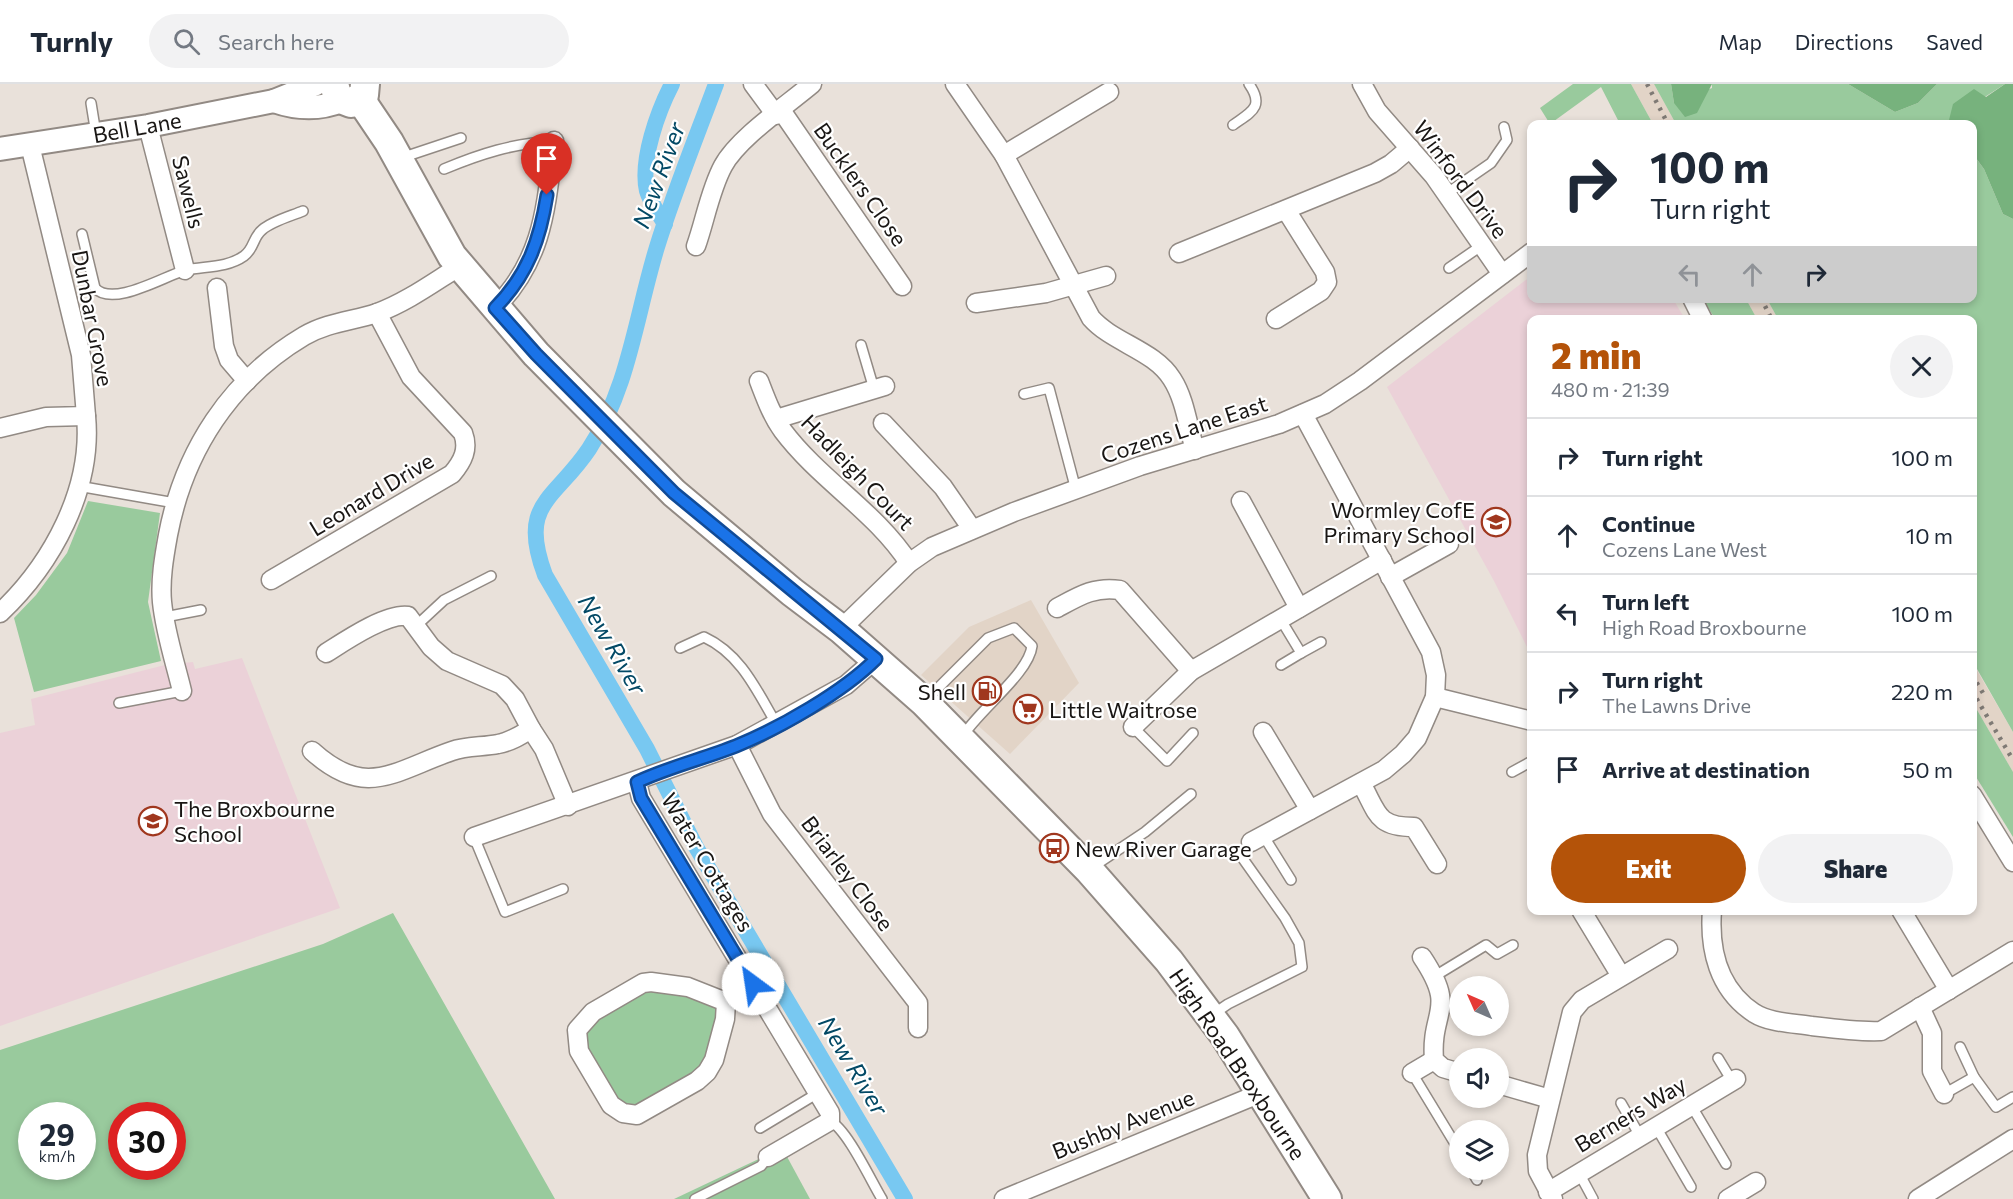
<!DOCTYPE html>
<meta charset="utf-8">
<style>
body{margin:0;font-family:Commissioner,sans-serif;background:#f2f2f3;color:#1f2937;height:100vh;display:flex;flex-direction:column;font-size:22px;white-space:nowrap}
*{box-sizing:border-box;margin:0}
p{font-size:20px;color:#747a83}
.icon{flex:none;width:33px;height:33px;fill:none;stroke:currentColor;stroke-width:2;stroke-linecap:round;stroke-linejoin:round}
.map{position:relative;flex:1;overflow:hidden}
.details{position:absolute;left:1527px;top:231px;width:450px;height:600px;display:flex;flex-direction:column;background:#fff;border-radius:12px;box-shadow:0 3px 9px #0003}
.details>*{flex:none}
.guide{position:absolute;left:1527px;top:36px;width:450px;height:183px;border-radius:12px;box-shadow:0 3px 9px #0003;background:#fff;color:#1f2937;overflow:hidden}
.needle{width:39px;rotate:315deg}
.tools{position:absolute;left:1449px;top:892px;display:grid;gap:12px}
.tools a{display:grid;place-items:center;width:60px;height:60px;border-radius:50%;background:#fff;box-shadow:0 3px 9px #0003;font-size:30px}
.speed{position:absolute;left:18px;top:1018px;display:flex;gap:12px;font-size:30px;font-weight:700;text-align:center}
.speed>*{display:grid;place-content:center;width:78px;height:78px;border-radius:50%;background:#fff;box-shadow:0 3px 9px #0003;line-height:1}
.speed small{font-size:15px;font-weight:400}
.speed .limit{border:9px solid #d22;background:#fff;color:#111}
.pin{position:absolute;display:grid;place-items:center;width:51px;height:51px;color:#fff;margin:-62px -26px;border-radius:50% 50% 50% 0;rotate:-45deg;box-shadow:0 0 6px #0007}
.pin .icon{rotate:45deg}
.me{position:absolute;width:66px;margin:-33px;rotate:329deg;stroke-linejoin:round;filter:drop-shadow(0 0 4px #0008)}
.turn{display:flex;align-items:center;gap:21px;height:126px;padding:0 24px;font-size:27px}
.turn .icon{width:78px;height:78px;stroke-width:2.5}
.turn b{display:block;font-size:42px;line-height:51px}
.lanes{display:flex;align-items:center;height:57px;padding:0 24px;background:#0003;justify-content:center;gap:30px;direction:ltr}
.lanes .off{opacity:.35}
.round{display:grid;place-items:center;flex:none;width:63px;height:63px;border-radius:32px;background:#f2f2f3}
.head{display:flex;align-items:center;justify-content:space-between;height:102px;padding:0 24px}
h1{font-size:36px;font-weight:800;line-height:45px;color:#b45309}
.primary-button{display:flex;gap:12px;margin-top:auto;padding:12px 24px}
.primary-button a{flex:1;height:69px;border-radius:36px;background:#b45309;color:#fff;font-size:24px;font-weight:800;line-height:69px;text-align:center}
.primary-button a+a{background:#f2f2f3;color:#1f2937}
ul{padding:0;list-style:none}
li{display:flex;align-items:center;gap:18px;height:78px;padding:0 24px;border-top:2px solid #e0e1e3}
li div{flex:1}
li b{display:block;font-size:22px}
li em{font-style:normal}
header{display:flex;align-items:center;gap:36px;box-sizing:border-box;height:84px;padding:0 30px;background:#fff;border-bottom:2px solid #e0e1e3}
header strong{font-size:28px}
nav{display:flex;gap:33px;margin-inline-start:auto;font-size:21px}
.search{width:420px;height:54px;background:#f2f2f3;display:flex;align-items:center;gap:15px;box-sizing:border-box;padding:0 21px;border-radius:33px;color:#747a83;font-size:22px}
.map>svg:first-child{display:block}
</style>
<header>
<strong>Turnly</strong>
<div class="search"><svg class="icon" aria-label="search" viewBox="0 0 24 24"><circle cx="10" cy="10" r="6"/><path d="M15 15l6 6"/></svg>Search here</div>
<nav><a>Map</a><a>Directions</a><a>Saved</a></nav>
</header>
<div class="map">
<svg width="2013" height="1115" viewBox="0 0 2013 1115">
<rect width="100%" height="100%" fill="#e9e1da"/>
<g fill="#e2d4c7">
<polygon points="1631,0 1654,0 1676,40 1653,40"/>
<polygon points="1746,215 1767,215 1778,235 1757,235"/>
<polygon points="1031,516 1079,599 1010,670 921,591 969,543"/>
<polygon points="1972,578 2013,648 2013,688 1973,619"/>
</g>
<g fill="#ebd1d8">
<polygon points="1531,192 1532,214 1673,215 1685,235 1532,236 1531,571 1494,497 1387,303"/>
<polygon points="242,574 340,824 0,942 0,649 35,641 31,615 165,581 193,578 195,585"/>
</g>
<g fill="#99ca9d" fill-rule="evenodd">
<polygon points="1573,0 1631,0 1653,40 1620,40 1601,3 1550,40 1540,24"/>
<polygon points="1654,0 1671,0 1674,19 1712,4 1712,0 1848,0 1895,28 1918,19 1937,0 2005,0 1949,36 1952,40 1676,40"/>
<polygon points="1973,70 1984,85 2003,130 2013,135 2013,648 1973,578 1972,236 1778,235 1767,215 1972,214"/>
<polygon points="1703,215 1746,215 1757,235 1715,235"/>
<polygon points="88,417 160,429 148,518 161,577 34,608 14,534 36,511 67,469"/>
<polygon points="1973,619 2013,688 2013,753 1973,688"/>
<path d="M 393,829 L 555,1115 L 0,1115 L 0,966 L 323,860 ZM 32,1032 L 82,1032 L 82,1083 L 32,1083 ZM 122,1032 L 172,1032 L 172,1083 L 122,1083 Z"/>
<polygon points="645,906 706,915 718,925 704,984 643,1024 621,1022 583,964 587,940"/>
<polygon points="785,1069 810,1115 674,1115 765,1072"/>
</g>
<g fill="#77b27d">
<polygon points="1671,0 1712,0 1697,29 1685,33 1674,19"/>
<polygon points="1848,0 1937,0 1918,19 1895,28"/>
<polygon points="2005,0 2013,0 2013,135 2003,130 1984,85 1973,70 1972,40 1952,40 1949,36 1953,20 1974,5 1986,13"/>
</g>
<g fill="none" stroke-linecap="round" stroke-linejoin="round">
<g stroke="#78c8f1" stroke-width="16">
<path d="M 716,0 C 696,54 674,108 657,163 C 636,231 629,304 589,365 C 554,417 518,419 545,491 L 647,665 L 696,763 L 905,1115"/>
<path d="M 665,140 C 659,130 650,118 647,107 C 640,76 658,27 672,0"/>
</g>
<g stroke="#928a84" stroke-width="12">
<g id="service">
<polyline points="91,19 96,50"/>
<path d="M 1233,41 C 1251,28 1265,23 1249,0"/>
<polyline points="401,74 461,54"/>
<path d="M 444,85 C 480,70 514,59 554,57"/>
<polyline points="1446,110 1491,79 1507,56 1504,43"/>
<path d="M 82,150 L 95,204 C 113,224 166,191 186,186 C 205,182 227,184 244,172 C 254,165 253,153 262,146 C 272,137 291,132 303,127"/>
<polyline points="1449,184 1481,162"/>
<polyline points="861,261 874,305"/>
<polyline points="1024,310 1049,304 1076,406"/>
<polyline points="78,402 175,419"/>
<polyline points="165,533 201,526"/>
<polyline points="1281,536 1301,569 1281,581"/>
<polyline points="416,542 444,516 491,492"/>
<path d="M 680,564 L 704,553 C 741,570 757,607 777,641"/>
<polyline points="1301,569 1321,558"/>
<path d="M 926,616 L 988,554 L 1014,544 L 1032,562 C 1029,589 979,626 962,653"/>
<polyline points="119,619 182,607"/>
<polyline points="1133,643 1167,677 1193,649"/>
<polyline points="1512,688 1532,677"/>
<polyline points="1263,751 1291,796"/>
<polyline points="474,753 505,828 563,805"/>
<polyline points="1091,784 1145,748 1191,710"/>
<polyline points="1435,892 1486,861 1497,870 1513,861"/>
<polyline points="1212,931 1228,920 1302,883 1299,859 1285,834 1241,772"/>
<polyline points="1718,974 1732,997"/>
<polyline points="1412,989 1460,1068"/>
<polyline points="1974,993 1996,1023 2013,1013"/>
<polyline points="1944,1010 1974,993 1960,963"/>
<polyline points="1621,1019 1640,1052"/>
<polyline points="1691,1021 1726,1080"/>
<path d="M 830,1037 C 847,1045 871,1097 882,1115"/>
<polyline points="1656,1043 1691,1103"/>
<polyline points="760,1044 818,1009"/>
<polyline points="1471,1086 1477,1096"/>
<polyline points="1579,1089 1593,1115"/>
<polyline points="695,1115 761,1082 768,1073"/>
</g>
</g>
<g stroke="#928a84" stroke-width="21">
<g id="minor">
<polyline points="753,0 776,31"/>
<path d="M 955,0 L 1004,71 L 1091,234 C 1113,259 1154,266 1172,295 C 1185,315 1188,343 1195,366"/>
<polyline points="1362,0 1377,27 1434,92 1502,190"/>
<polyline points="781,26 902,202"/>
<polyline points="148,42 185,186"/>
<polyline points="1004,71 1109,8"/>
<path d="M 696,162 C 705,137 710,106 723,82 C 738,54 786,22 812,0"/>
<polyline points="1179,169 1375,89 1391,80 1410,64"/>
<polyline points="217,204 224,262 229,276 247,297"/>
<polyline points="1692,214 1703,236"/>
<polyline points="976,219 1046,209 1106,192"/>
<path d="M 495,224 C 544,175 546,122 554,57"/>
<polyline points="1276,235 1321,207 1327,198 1325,188 1286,126"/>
<path d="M 759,297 C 766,315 772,332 783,347 C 820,396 876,428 909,479"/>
<polyline points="776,335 885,302"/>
<polyline points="883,339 943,403 972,445"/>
<polyline points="0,344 46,333 86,332 81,271 30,61"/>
<polyline points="1241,417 1299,524"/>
<polyline points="1390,493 1449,460"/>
<path d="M 271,496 L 452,390 C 463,377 469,365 463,349 L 411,293 L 377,229"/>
<path d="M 1057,524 C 1079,512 1095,502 1120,506 L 1191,587"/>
<path d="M 0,529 C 52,480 93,405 86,332"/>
<polyline points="841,545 909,479 932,463 1014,428 1140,382 1279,340 1325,320 1360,297 1532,168"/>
<path d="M 326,569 C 345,557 386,529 408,532 L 431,563 L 447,577 L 502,601 L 515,615 L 531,645"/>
<path d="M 182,607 C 175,578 165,548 162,518 C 160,496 164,473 168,451 C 184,367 230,296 304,252 C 328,238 353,237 377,229 C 407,218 434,198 460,182"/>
<polyline points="1435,613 1532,637"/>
<polyline points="1133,643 1191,587 1382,476"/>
<polyline points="1263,648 1310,726"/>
<polyline points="737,661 772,730 918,919 918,944"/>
<path d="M 312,667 C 366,716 394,687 452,667 C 466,662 483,663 498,660 C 510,658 521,651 531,645 L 544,665 L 568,722"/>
<polyline points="637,698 641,714 830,1029 830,1037 768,1073"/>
<path d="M 1361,699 C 1378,729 1376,743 1414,743 L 1437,780"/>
<polyline points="1972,711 2013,778"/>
<polyline points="474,753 737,661 846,601 876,575"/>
<polyline points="1251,758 1384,686 1403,670 1417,654 1435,613 1436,591 1431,568 1303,330"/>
<polyline points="1581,826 1621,892"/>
<path d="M 1712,826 C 1709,865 1718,905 1754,929 C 1770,939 1793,939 1812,942 C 1836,945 1858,948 1881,947 L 2013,867"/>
<polyline points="1901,826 1949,906"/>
<path d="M 1422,873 C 1458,927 1430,925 1434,976 L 1443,984 L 1460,989"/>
<polygon points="651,898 688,903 726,918 725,935 714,976 707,988 697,997 637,1031 623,1029 611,1021 579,967 577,946 593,928 643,899"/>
<polyline points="1920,923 1932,949 1932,987 1944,1010"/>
<polyline points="1412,989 1434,976"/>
<polyline points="1498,1000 1550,1015"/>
<polyline points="1548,1108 1736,995"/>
<polyline points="1004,1115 1261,1009"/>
<polyline points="1553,1115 1538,1087 1537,1071 1572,928 1582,916 1668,865"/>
<polyline points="1728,1115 1756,1098"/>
<polyline points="1918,1115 2013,1055"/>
</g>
</g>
<g stroke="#928a84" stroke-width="26">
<g id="tertiary">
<path d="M 274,17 C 297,25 319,26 341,17"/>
<polyline points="0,65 148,42 274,17 316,0"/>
</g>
</g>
<g stroke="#928a84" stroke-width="32">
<g id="primary">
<polyline points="334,0 338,14 351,19 364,11 365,0"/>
<polyline points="360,15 389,58 452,172 536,270 674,409 792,508 841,545 924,618 1089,786 1169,877 1225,952 1327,1115"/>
</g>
</g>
<use href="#service" stroke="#fff" stroke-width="9"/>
<use href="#minor" stroke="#fff" stroke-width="18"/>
<use href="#tertiary" stroke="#fff" stroke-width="22"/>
<use href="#primary" stroke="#fff" stroke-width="28"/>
<g stroke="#7f7a75" stroke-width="4.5" stroke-dasharray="3 6" stroke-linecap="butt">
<polyline points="1647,0 1668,40"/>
<polyline points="1761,214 1772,236"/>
<polyline points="1972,591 1986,614"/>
<polyline points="1972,607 2013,676"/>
</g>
</g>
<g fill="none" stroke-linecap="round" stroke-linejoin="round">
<g stroke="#114b97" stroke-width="15">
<path id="route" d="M 547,111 C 540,155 528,191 495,224 L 536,270 L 674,409 L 876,575 C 843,608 780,644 736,662 C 703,675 669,683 637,698 L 641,714 L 753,900"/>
</g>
<use href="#route" stroke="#1a73e8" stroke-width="10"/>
</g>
<defs>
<g id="school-ring" transform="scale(1.5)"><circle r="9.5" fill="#fff" stroke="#a0371e" stroke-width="1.5"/><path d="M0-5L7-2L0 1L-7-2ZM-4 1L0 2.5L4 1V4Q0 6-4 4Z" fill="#a0371e"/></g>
<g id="fuel-ring" transform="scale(1.5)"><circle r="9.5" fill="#fff" stroke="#a0371e" stroke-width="1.5"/><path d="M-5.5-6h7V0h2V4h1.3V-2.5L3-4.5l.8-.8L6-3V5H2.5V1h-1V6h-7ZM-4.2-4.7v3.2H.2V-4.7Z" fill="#a0371e"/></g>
<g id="supermarket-ring" transform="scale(1.5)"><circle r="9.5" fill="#fff" stroke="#a0371e" stroke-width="1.5"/><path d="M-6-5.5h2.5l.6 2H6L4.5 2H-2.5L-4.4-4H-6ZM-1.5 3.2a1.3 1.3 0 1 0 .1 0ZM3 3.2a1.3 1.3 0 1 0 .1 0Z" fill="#a0371e"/></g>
<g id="bus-ring" transform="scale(1.5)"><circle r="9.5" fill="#fff" stroke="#a0371e" stroke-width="1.5"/><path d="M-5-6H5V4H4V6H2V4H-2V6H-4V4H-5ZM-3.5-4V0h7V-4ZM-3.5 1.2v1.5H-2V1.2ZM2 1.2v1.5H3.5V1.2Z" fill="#a0371e"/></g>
</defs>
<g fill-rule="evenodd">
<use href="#school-ring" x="1496" y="438"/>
<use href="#fuel-ring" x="987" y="607"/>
<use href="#supermarket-ring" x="1028" y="625"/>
<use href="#school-ring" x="153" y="737"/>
<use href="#bus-ring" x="1054" y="764"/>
</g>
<g text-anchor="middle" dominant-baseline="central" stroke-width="4.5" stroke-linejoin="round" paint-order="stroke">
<g font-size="22" fill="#191614" stroke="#fff">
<text transform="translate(137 43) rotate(-10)">Bell Lane</text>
<text transform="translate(1461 95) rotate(53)">Winford Drive</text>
<text transform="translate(861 100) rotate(55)">Bucklers Close</text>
<text transform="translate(189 108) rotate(76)">Sawells</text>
<text transform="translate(93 234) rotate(79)">Dunbar Grove</text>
<text transform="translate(1184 345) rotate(-18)">Cozens Lane East</text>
<text transform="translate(858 388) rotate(46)">Hadleigh Court</text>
<text transform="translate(371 410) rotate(-31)">Leonard Drive</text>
<text transform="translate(708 778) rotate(59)">Water Cottages</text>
<text transform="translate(848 789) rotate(53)">Briarley Close</text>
<text transform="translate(1238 980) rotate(56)">High Road Broxbourne</text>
<text transform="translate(1630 1030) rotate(-31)">Berners Way</text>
<text transform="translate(1123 1040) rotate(-22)">Bushby Avenue</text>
</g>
<g font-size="22" fill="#191614" stroke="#fff" text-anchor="start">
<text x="1475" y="425" text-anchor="end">Wormley CofE<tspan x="1475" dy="25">Primary School</tspan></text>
<text x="966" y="607" text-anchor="end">Shell</text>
<text x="1049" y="625">Little Waitrose</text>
<text x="174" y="724">The Broxbourne<tspan x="174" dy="25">School</tspan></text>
<text x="1075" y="764">New River Garage</text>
</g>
<g font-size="24" font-style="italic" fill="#034965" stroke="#fff">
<text transform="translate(658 91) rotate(-70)">New River</text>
<text transform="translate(613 560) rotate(60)">New River</text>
<text transform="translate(854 981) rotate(59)">New River</text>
</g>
</g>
</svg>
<div class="tools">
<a><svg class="needle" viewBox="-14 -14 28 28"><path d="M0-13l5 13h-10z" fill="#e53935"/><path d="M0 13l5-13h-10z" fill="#747a83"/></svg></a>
<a><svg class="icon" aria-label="sound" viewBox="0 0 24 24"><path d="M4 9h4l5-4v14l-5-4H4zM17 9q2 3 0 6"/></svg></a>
<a><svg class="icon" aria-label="layers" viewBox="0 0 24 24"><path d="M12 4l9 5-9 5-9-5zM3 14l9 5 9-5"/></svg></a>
</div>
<div class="speed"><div>29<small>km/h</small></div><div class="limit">30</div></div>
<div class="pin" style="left:547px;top:111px;background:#d93025"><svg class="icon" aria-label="arrive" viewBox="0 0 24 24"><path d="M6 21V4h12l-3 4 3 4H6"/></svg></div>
<svg class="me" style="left:753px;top:900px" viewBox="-20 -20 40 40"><circle r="19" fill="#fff"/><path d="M0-13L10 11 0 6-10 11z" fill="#1a73e8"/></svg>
<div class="guide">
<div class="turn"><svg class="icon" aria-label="right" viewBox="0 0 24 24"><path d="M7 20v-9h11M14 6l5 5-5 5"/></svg><div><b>100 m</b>Turn right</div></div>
<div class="lanes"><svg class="icon off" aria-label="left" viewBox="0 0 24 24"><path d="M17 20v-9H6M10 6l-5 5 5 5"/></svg><svg class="icon off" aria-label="ahead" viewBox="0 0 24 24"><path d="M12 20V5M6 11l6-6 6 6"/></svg><svg class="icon" aria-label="right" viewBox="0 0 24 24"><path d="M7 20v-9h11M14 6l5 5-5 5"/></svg></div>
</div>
<section class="details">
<div class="head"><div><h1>2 min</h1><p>480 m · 21:39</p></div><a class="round"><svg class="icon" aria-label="close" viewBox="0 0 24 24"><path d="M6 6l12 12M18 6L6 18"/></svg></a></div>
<ul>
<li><svg class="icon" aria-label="right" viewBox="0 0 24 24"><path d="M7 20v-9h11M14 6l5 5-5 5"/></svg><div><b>Turn right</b></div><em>100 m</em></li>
<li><svg class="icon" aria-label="ahead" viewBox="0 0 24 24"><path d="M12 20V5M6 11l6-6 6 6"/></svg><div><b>Continue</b><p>Cozens Lane West</p></div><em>10 m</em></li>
<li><svg class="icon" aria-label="left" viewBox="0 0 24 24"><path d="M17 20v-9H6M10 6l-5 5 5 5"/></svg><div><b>Turn left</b><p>High Road Broxbourne</p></div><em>100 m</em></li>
<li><svg class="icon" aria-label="right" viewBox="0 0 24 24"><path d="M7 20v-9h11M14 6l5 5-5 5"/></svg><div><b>Turn right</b><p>The Lawns Drive</p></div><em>220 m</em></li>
<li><svg class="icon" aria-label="arrive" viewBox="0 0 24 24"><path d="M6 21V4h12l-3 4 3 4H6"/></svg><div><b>Arrive at destination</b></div><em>50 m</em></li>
</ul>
<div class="primary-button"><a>Exit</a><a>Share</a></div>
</section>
</div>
